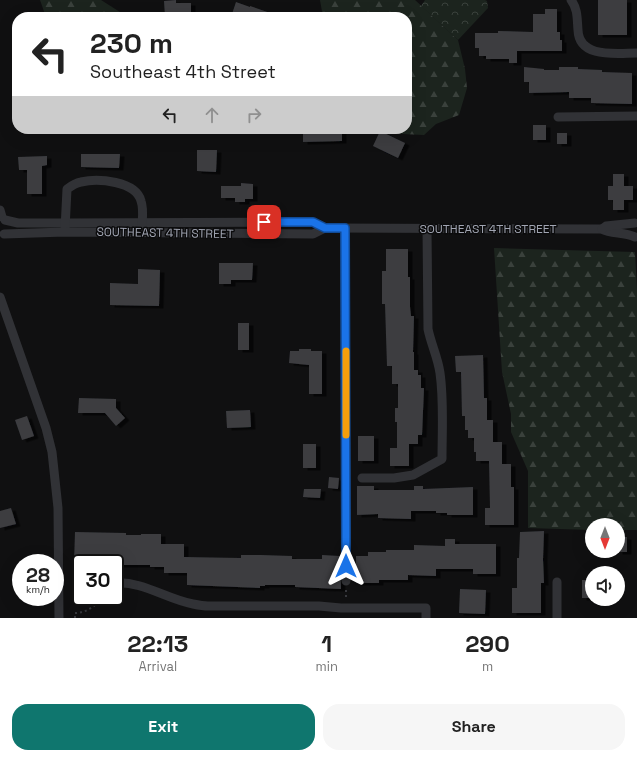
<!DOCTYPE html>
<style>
body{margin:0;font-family:"Space Grotesk",sans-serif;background:#f6f6f6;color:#222;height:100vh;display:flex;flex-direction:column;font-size:15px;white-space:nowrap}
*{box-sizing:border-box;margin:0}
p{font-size:13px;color:#767676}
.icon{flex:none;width:22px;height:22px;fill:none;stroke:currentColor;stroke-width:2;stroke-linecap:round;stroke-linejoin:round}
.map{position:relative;height:618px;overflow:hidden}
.side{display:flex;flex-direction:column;background:#fff;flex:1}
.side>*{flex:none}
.guide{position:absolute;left:12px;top:12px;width:400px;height:122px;border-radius:16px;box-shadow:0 4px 16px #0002;background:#fff;color:#222;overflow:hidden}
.needle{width:26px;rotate:180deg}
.tools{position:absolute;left:585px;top:518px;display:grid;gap:8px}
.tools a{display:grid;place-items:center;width:40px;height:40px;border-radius:50%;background:#fff;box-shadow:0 4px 16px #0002;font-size:20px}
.speed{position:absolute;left:12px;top:554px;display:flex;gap:8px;font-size:20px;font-weight:700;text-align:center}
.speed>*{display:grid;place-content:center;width:52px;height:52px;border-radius:50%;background:#fff;box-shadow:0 4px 16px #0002;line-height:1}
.speed small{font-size:10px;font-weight:400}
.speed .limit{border:2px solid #111;border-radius:6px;background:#fff;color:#111}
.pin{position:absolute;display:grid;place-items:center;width:34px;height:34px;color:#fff;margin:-17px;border-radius:8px;box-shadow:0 2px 6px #0006}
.me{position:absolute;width:44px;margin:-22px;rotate:0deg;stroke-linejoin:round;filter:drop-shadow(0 0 3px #0008)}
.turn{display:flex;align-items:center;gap:14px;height:84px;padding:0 12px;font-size:18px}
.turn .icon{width:52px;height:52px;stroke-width:2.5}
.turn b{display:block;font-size:28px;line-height:34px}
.lanes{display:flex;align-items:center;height:38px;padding:0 12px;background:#0003;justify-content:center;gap:20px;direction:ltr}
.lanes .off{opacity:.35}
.eta{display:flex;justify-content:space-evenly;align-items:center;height:68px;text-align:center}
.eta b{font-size:24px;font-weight:700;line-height:28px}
.cta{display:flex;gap:8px;margin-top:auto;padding:8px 12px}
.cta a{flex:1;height:46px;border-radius:16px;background:#0f766e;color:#fff;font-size:16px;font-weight:700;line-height:46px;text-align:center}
.cta a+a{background:#f6f6f6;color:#222}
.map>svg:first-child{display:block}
</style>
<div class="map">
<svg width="637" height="618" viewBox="0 0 637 618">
<defs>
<pattern id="forest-firs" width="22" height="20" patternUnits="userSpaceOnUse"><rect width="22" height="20" fill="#1c241e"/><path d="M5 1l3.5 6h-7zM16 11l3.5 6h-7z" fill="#3a413c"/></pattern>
<pattern id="park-crowns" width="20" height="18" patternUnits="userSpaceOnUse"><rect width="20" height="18" fill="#1c241e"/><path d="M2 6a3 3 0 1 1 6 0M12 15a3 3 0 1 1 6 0" fill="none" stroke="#3a413c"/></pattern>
<filter id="shadow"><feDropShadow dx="4.5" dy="2.5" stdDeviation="0" flood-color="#0009"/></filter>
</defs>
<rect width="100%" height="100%" fill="#101011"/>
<g fill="url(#forest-firs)">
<polygon points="40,0 101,0 123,14 137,17 46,17"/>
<polygon points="320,0 415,0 458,40 465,69 467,88 459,115 436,124 424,135 402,134 375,129 407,129 407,17 323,17"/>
<polygon points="494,248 635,252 637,290 637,530 618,530 618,525 592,525 592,530 528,528 528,471 511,432 511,414 502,372"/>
</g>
<polygon fill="url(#park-crowns)" points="425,0 485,0 487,1 488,8 458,40 421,6"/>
<g fill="#3c3d41" filter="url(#shadow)">
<polygon points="176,0 176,3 191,3 191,17 165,17 164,1"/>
<rect x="598" y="0" width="29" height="35"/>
<polygon points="236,2 250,7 250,6 279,16 279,17 231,17"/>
<polygon points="545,9 557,9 557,32 560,32 560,40 562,40 562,51 517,51 517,63 509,63 509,59 486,59 486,56 479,56 479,48 475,48 475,33 498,33 498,31 533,32 533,14 545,14"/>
<polygon points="524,67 544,69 544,70 559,70 559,67 578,67 578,69 602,70 602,72 632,73 632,104 591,103 591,98 569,98 569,92 529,93 529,82 524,82"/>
<rect x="533" y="125" width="13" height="15"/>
<polygon points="303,129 342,129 342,141 303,142"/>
<polygon points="380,131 405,143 398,158 373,146"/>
<rect x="557" y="133" width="10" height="11"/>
<polygon points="197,150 217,150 216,172 197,171"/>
<polygon points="81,154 120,154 119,168 81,167"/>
<polygon points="47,156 47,165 42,166 42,194 27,194 27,170 19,170 18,157"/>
<polygon points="613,174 624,174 624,186 633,186 633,200 624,200 624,210 613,210 613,200 608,200 608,186 613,186"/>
<polygon points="241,183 253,184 253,199 245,199 245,202 235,202 235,198 221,198 221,186 241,186"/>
<polygon points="386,249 408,249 408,277 410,277 410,307 411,316 414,316 413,352 414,352 414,370 418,370 418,375 421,375 421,388 424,388 422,435 418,435 418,444 409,444 409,466 390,466 390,448 397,448 397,422 395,422 395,408 398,408 398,384 392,384 392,366 387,366 385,304 382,304 382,271 386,271"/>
<polygon points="219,263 253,263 252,280 231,280 231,284 219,284"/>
<polygon points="138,269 160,270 159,306 110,305 110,283 138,284"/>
<rect x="238" y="323" width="11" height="27"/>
<polygon points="299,349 311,349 311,351 322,351 322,394 309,394 309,365 289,363 290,351 299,351"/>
<polygon points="483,355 484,398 487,398 487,420 493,420 493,442 502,442 502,464 511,464 511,487 514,487 514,525 485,525 485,508 490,508 489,461 476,461 476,452 474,452 474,438 468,438 468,430 465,430 465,416 462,416 461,372 456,372 455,356"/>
<polygon points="79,398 116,399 116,408 125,418 116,426 105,413 78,413"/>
<polygon points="250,410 251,427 227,428 226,411"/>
<polygon points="27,416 34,436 22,440 15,420"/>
<rect x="358" y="436" width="16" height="25"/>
<rect x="303" y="444" width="13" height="24"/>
<polygon points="329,477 339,478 338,489 328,488"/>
<polygon points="357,486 374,486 374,490 414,490 414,486 423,486 423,489 473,487 473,515 447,515 447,513 436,513 436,511 411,511 411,519 378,518 378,514 357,515"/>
<polygon points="304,489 321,489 320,498 303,497"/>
<polygon points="11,508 16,524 0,528 0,511"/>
<polygon points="544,531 543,559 544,583 541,583 541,613 512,613 512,588 517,588 517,558 519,558 520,532"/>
<polygon points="75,532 126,533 126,535 141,535 141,534 161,534 161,544 184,544 184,557 241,558 241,555 261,555 292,556 292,559 322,559 322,555 340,556 341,589 295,587 295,585 265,585 265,586 260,586 260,588 187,585 187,573 164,573 164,567 150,567 150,565 119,565 119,562 74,563"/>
<rect x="618" y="537" width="9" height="15"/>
<polygon points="445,539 455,539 455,544 496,544 496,574 473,574 473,569 436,569 436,576 408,575 408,580 379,580 379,583 356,583 356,556 368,556 368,552 386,552 386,550 414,550 414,545 445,546"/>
<polygon points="582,580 590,580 590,585 592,585 592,598 582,598"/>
<polygon points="460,589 486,590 485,614 459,613"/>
</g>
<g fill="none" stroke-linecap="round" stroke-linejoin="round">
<g stroke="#37383d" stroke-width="2" stroke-dasharray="2 3" stroke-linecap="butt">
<polyline points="346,590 346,600"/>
<path d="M 75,618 L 75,613 C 86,613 96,606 102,597"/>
</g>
<g stroke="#313236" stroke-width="9">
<path d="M 571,0 C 578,9 577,19 578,30 C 579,59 617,53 637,53"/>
<polyline points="558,117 637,116"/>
<polyline points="0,210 2,217"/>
<path d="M 5,220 L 18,223 L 65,223 L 313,222 L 325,228 L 332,228 L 602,229 C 611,234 623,232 635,237"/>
<polyline points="345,228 346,581"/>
<path d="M 65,229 L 67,189 C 71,186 76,183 81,182 C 98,178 136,181 141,201 C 144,209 142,221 142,229"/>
<polyline points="602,229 606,226 635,223"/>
<polyline points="4,234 65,232 313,234 325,228"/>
<polyline points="0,297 46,428 52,452 58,508 59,618"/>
<path d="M 362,478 L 394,478 L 413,475 L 442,459 C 442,431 444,401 440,373 C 438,358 431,344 428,329 L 427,229"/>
<polyline points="557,582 557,618"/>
<path d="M 115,583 C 143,581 166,599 193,604 C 198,605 203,606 208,606 L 319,606 L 341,608 L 426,608 L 426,618"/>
</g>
</g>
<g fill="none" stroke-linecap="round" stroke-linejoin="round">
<g stroke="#114b97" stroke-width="10">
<polyline id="route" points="264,222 313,222 325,228 345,228 346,566"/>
</g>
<use href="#route" stroke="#1a73e8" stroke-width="7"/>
<polyline stroke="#f59e0b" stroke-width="7" points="346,351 346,435"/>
</g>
<g text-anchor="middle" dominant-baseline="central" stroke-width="3" stroke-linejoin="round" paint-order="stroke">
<g font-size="12" fill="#a1a5b2" stroke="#0b0b0c">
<text x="488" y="229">SOUTHEAST 4TH STREET</text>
<text transform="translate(165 233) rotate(1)">SOUTHEAST 4TH STREET</text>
</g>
</g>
</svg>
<div class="tools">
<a><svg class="needle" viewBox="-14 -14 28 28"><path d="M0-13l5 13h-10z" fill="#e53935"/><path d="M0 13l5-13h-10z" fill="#767676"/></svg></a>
<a><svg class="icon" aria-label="sound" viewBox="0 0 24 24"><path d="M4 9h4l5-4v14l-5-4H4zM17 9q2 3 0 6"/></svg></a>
</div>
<div class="speed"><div>28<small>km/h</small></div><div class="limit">30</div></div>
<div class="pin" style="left:264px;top:222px;background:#d93025"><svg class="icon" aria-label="arrive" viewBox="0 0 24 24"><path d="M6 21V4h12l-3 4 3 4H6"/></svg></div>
<svg class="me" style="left:346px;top:566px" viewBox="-20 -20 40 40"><path d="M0-17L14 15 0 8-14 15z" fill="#1a73e8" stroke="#fff" stroke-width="4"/></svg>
<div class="guide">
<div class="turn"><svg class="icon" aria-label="left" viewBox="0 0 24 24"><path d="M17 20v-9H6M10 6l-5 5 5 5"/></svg><div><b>230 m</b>Southeast 4th Street</div></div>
<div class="lanes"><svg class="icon" aria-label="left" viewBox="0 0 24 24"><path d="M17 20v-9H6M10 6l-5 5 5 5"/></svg><svg class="icon off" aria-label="ahead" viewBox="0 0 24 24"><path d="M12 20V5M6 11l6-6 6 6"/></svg><svg class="icon off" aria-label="right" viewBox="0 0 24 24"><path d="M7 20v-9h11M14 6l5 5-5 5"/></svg></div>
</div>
</div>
<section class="side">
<div class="eta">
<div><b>22:13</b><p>Arrival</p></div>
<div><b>1</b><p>min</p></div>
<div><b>290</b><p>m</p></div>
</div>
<div class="cta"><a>Exit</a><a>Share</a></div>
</section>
